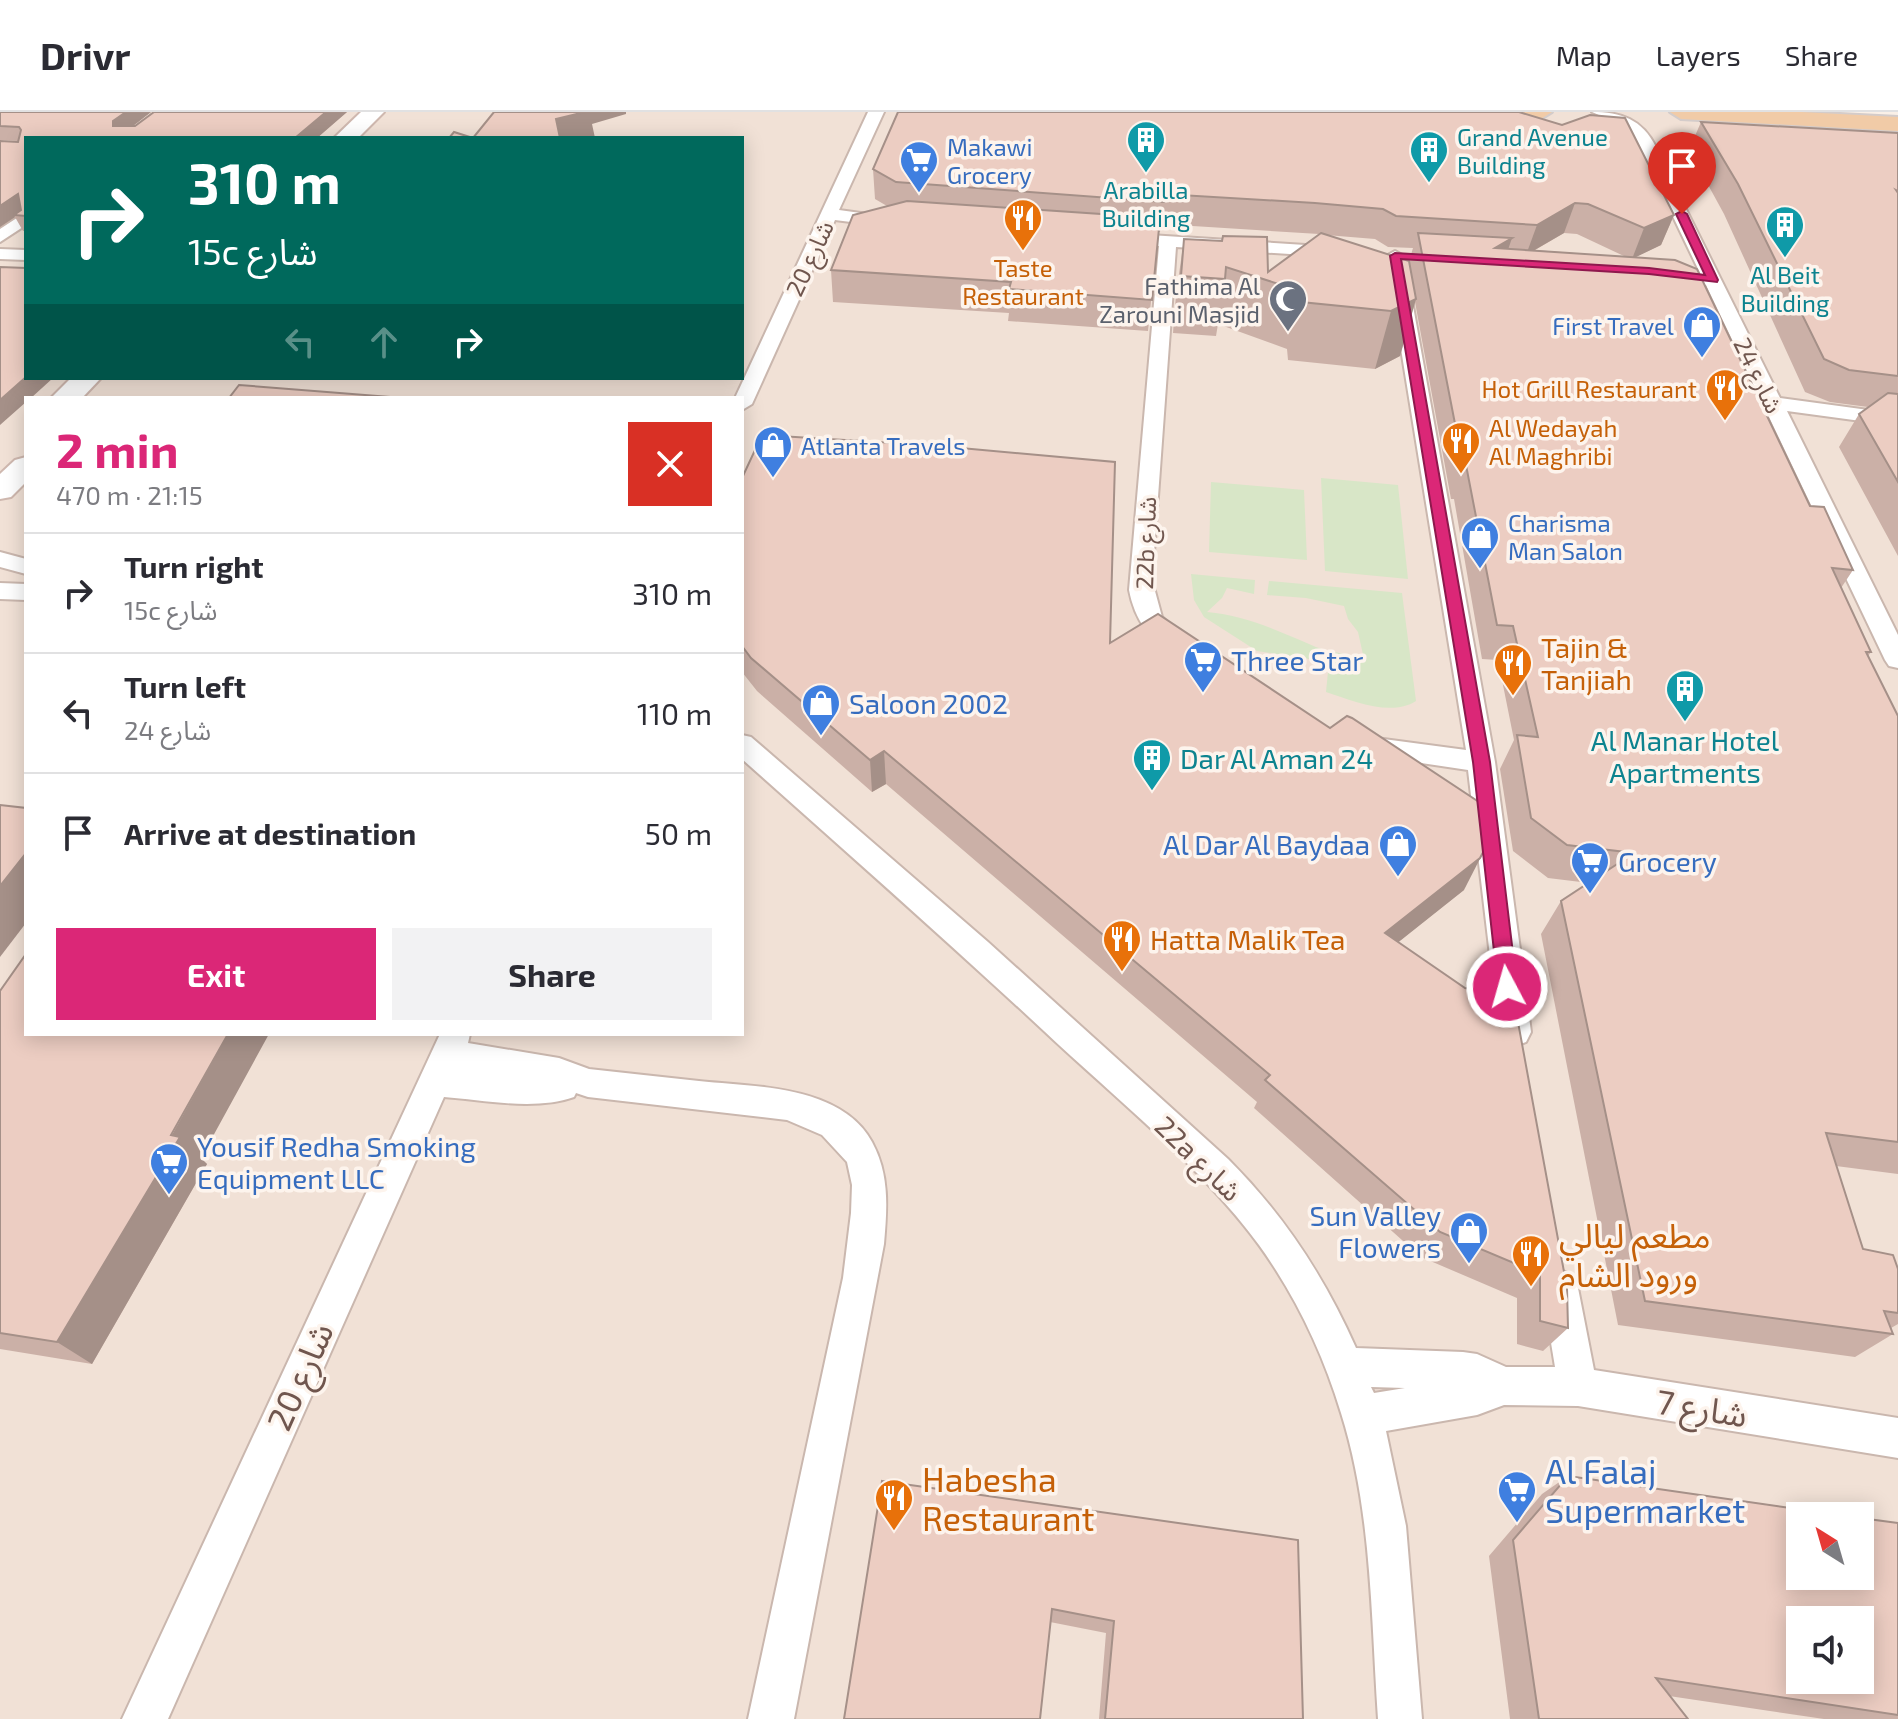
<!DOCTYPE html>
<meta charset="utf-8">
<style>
body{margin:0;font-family:"Exo 2","Noto Sans Arabic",sans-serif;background:#f2f2f3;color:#2b2b33;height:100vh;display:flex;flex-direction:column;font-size:30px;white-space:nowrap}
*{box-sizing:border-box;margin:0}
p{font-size:26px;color:#7c7c81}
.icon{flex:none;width:44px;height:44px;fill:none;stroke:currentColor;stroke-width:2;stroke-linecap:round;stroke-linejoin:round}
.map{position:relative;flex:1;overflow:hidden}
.side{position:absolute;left:24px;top:284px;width:720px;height:640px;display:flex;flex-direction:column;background:#fff;border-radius:0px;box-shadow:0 4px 20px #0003}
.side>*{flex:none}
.banner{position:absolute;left:24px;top:24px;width:720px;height:244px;border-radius:0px;box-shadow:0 4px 20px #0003;background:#00695c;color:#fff;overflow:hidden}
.needle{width:52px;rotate:323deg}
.buttons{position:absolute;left:1786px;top:1390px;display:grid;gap:16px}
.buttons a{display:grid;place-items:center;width:88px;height:88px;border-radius:0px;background:#fff;box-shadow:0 4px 20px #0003;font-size:40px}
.pin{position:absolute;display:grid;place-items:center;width:68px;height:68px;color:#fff;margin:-82px -34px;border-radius:50% 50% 50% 0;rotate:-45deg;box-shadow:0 0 8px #0007}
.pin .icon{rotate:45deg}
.me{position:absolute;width:88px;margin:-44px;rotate:354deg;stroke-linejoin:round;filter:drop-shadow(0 0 6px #0008)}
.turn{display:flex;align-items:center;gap:28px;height:168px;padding:0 32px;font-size:36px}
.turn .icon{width:104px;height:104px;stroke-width:2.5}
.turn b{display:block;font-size:56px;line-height:68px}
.lanes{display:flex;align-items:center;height:76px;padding:0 32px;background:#0003;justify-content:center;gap:40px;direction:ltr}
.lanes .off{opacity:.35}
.round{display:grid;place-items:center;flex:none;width:84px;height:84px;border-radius:0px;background:#f2f2f3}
.summary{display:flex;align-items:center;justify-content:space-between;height:136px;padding:0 32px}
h1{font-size:48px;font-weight:700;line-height:60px;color:#db2777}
.action{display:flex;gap:16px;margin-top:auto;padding:16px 32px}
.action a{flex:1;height:92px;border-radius:0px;background:#db2777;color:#fff;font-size:32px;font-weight:700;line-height:92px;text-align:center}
.action a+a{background:#f2f2f3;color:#2b2b33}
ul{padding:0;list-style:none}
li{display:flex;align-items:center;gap:24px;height:120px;padding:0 32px;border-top:2px solid #e1e1e2}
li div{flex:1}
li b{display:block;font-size:30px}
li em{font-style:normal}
header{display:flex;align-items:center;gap:48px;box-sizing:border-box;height:112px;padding:0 40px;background:#fff;border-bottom:2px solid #e1e1e2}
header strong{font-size:38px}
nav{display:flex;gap:44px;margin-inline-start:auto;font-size:28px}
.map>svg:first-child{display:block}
</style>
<header>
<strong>Drivr</strong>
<nav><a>Map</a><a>Layers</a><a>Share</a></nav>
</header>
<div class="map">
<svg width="1898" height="1607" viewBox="0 0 1898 1607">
<rect width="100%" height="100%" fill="#faf0e7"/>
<path fill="#f1e1d6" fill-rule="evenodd" d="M 0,0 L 1768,0 L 1898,7 L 1898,1607 L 0,1607 ZM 26,26 L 742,26 L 742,266 L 26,266 ZM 26,286 L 742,286 L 742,922 L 26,922 ZM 1800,1404 L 1860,1404 L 1860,1464 L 1800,1464 ZM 1800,1508 L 1860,1508 L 1860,1568 L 1800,1568 Z"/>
<g fill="#d8e6c7">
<polygon points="1321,366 1398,373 1408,467 1325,459"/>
<polygon points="1211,370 1304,378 1307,448 1209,440"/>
<path d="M 1191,462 L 1255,468 L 1254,482 L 1227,476 L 1222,486 L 1207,500 C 1244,503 1276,518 1309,532 C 1325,540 1346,541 1364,547 L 1358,520 L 1348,507 L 1344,494 L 1306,486 L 1267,483 L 1269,469 L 1402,481 L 1416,589 C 1391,605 1353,589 1326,580 L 1329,550 L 1257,539 L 1204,505 L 1194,488 Z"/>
</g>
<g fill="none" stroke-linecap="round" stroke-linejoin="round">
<g stroke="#cab7ae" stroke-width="4">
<g id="street">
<polygon points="868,0 884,0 839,98 890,105 899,110 890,115 835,108 752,292 742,298 742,286 735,286"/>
<path d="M 1592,0 C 1621,0 1642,7 1656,35 L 1680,24 L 1740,27 L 1740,33 L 1734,35 L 1683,34 L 1668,41 L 1666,57 L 1780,286 L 1898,302 L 1898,314 L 1787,299 L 1898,523 L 1898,556 L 1889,554 L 1885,548 L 1706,173 L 1660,167 L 1651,162 L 1660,157 L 1700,161 L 1635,25 L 1624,14 Z"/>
<polygon points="26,100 26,113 0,130 0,117"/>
<path d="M 1118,121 L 1337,135 L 1346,140 L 1337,145 L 1176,135 L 1152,468 L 1162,505 L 1191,534 L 1188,540 L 1179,542 C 1151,535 1134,505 1129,478 L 1159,134 L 1112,130 L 1109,126 L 1112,122 Z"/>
<polygon points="0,137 26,138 26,148 0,147"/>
<polygon points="1395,139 1404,144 1495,650 1531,920 1526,930 1515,934 1504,930 1499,920 1468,658 1361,642 1352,640 1348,633 1352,626 1361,624 1466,638 1386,144"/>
<polygon points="0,440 26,447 26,462 0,455"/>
<polygon points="0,471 26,472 26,488 0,487"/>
<path d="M 742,623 L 751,625 L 988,830 L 1228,1047 C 1284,1103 1324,1164 1356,1236 L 1463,1240 L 1477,1242 L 1506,1255 L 1555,1255 L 1542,1176 L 1547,1163 L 1560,1158 L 1573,1163 L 1578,1176 L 1594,1258 L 1898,1306 L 1898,1346 L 1578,1294 L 1504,1293 L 1477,1303 L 1386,1319 L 1406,1414 L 1422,1607 L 1378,1607 C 1371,1505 1372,1399 1341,1301 C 1323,1241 1295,1183 1259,1133 C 1202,1055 1114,985 1044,919 C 945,827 843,737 742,647 ZM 1371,1275 L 1405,1276 L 1374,1281 Z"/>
<path d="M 440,922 L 470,922 L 468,931 L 559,946 L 589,957 C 625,961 662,965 699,969 C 755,975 841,973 872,1030 C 890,1063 887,1097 884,1132 L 794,1607 L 748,1607 L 843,1166 L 851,1101 L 852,1073 L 847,1050 L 822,1023 L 787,1008 L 588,985 L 576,981 L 574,985 C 535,999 484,988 444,985 L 168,1607 L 122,1607 Z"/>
</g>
</g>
<g stroke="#cfb8af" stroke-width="4">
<g id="secondary">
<polygon points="361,0 384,0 358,26 334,26"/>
<polygon points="71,266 101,266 82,286 51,286"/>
<polygon points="26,345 26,370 11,385 0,387 0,362 15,348"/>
</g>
</g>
<g stroke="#d4ccca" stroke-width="4">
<g id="primary">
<polygon points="1524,0 1552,0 1520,20 1504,20 1501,15"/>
<polygon points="1670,0 1801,0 1898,5 1898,19 1681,7"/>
</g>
</g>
<use href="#street" fill="#fff" fill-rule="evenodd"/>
<use href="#secondary" fill="#fff" fill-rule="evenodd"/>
<use href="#primary" fill="#f1cba7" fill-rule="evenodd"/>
</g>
<g fill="#cbb0a7" fill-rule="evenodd">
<polygon points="0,0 151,0 133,14 135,14 154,0 347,0 317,26 26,26 26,119 23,119 15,105 0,115 19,29 0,28"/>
<path d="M 898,0 L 1674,103 L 1661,133 L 1635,145 L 1810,394 L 1853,458 L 1841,476 L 1871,540 L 1868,544 L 1898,604 L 1898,1062 L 1836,1054 L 1863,1137 L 1898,1157 L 1898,1212 L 1891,1216 L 1893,1222 L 1855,1245 L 1618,1213 L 1541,822 L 1561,789 L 1589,771 L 1548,766 L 1513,739 L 1500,657 L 1514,628 L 1498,548 L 1482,547 L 1454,387 L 1451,387 L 1415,190 L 1400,244 L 1375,257 L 1288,248 L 1287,237 L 1218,212 L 1216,224 L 1173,221 L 1176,183 L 1184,127 L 1268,160 L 1319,122 L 1161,112 L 1160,120 L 1158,120 L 1148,219 L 1008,209 L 1009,201 L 833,190 L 831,158 L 887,94 L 875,87 L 873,57 ZM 1564,121 L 1577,122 L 1626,145 L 1535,138 ZM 1326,123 L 1375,127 L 1388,135 L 1413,136 L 1409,149 Z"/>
<polygon points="1701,10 1898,21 1898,444 1839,335 1859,302 1868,295 1830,290 1805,280 1724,102 1689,38"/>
<polygon points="742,366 1110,531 1464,778 1398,830 1568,1216 1543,1239 1517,1232 1517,1186 1421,1145 1254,996 1257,990 886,672 872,680 757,579 742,560"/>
<polygon points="0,879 207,1052 92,1252 0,1237"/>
<polygon points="1568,1364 1898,1411 1898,1607 1824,1607 1669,1584 1688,1607 1510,1607 1489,1444 1542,1382"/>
<polygon points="882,1369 1303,1607 1099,1607 1106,1521 1050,1510"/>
</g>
<g fill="#a59088">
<polygon points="126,0 151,0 120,24 113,14 113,9"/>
<polygon points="326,0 347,0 317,26 295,26"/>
<polygon points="578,0 626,0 626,2 592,12 595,26 560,26 556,7"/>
<polygon points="18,82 26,96 14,103 15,105 0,115 0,94"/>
<polygon points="1575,91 1564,121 1526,143 1537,113"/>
<polygon points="1674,103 1661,133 1632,147 1644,116"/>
<polygon points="1512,126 1501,158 1495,136"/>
<polygon points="1416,187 1400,244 1375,257 1391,199"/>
<polygon points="26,265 53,266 31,286 26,286 26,290 0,313 0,288"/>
<polygon points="884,639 886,672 872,680 870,648"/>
<polygon points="1488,731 1464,778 1371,852 1385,821"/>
<polygon points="26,741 26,811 0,845 0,774"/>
<polygon points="228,922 269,922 201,1046 207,1052 92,1252 57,1230"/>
</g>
<g fill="#eccdc2" stroke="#a59088" stroke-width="2" fill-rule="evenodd">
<polygon points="0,0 126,0 113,9 113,14 135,14 154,0 326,0 295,26 26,26 26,104 14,103 21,98 18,82 0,94 0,29 18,30 21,18 19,15 0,14"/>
<polygon points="494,0 585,0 556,7 560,26 449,26 454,20 473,26"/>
<polygon points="898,0 1519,0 1562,13 1590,3 1625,6 1674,103 1644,116 1588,92 1575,91 1537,113 1396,104 1383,97 1315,91 1164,82 1164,90 896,70 873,57"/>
<polygon points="1701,10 1898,21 1898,79 1896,78 1898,81 1898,264 1849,258 1824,247 1738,72"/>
<polygon points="907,89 1160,106 1152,188 1009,177 1011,170 831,158 853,103"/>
<polygon points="1321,121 1409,149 1416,187 1391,199 1301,190 1300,179 1226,155 1225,167 1181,164 1184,127 1222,129 1223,124 1267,125 1268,160"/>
<polygon points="1418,121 1512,126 1495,136 1675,148 1697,157 1810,394 1824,395 1853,458 1832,456 1871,540 1866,540 1898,604 1898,1030 1826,1021 1863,1137 1893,1143 1898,1157 1898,1201 1884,1199 1893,1222 1645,1189 1561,789 1634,741 1567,733 1531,706 1517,623 1538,625 1513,514 1497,513 1466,353 1463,353"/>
<polygon points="0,155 26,156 26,265 0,288"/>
<polygon points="239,273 403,286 229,286"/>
<polygon points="1888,281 1898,282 1898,370 1859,302"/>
<polygon points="762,323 928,333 1115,350 1110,531 1158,502 1330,616 1347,604 1352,606 1488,696 1488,731 1480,746 1385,821 1465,876 1513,883 1567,1176 1568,1216 1540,1209 1540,1162 1440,1120 1265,968 1270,963 884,639 870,648 751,546 742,534 742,366"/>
<polygon points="0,693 26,696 26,741 0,774"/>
<polygon points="26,842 26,922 228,922 171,1023 180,1025 57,1230 0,1221 0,879"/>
<path d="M 1568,1364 L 1846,1404 L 1800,1404 L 1800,1464 L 1860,1464 L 1860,1406 L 1898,1411 L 1898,1603 L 1656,1566 L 1688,1607 L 1539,1607 L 1513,1428 ZM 1800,1508 L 1860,1508 L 1860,1568 L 1800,1568 Z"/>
<polygon points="882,1369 1298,1428 1303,1607 1105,1607 1114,1509 1052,1497 1040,1607 844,1607"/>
</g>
<polygon fill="#db2777" stroke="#8e194d" stroke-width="2" points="1682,99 1687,102 1718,168 1717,170 1649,162 1401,147 1490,650 1517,875 1514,881 1500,881 1498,875 1473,650 1390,144 1395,141 1649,156 1705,163 1676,102"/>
<defs>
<g id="building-pin" transform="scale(2)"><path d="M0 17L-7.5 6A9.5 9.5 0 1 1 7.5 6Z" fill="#0f9aa8" stroke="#fdf4ed"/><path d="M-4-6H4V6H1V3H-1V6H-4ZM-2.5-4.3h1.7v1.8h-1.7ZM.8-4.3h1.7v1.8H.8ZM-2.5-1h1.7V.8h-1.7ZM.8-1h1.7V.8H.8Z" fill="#fff"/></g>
<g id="supermarket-pin" transform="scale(2)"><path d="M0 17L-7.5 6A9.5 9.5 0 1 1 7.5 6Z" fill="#3f7fe0" stroke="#fdf4ed"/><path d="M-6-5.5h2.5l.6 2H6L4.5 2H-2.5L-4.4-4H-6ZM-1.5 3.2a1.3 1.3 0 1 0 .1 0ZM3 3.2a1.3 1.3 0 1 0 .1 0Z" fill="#fff"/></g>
<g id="restaurant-pin" transform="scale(2)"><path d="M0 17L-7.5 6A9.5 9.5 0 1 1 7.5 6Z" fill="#e8710a" stroke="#fdf4ed"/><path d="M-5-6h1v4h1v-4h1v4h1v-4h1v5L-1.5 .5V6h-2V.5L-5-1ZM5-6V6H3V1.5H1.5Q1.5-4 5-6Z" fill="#fff"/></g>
<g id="mosque-pin" transform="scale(2)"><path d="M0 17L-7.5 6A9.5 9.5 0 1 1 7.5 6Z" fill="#6b7280" stroke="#fdf4ed"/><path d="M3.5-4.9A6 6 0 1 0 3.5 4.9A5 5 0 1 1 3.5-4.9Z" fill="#fff"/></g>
<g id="shop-pin" transform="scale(2)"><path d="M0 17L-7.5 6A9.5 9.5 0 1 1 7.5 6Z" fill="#3f7fe0" stroke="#fdf4ed"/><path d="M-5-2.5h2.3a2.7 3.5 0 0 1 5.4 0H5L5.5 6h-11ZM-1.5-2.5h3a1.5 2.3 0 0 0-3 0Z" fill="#fff"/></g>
</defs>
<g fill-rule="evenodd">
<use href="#building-pin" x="1146" y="28"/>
<use href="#building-pin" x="1429" y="38"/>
<use href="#supermarket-pin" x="919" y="48"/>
<use href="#restaurant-pin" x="1023" y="106"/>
<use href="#building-pin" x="1785" y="113"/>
<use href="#mosque-pin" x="1288" y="187"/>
<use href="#shop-pin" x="1702" y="213"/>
<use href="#restaurant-pin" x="1725" y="276"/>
<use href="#restaurant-pin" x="1461" y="329"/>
<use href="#shop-pin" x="773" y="333"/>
<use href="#shop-pin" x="1480" y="424"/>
<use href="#supermarket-pin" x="1203" y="548"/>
<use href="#restaurant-pin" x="1513" y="551"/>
<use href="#building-pin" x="1685" y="577"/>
<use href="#shop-pin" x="821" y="591"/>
<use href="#building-pin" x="1152" y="646"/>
<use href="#shop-pin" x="1398" y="732"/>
<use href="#supermarket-pin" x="1590" y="749"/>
<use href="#restaurant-pin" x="1122" y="827"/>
<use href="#supermarket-pin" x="169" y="1050"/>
<use href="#shop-pin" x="1469" y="1119"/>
<use href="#restaurant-pin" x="1531" y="1142"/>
<use href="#supermarket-pin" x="1517" y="1378"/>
<use href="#restaurant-pin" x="894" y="1386"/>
</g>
<g text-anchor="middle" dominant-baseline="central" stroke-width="7" stroke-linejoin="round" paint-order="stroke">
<g font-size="24" fill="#0d838f" stroke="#fdf4ed">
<text x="1457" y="24" text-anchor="start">Grand Avenue<tspan x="1457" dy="28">Building</tspan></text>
<text x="1146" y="77">Arabilla<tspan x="1146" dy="28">Building</tspan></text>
<text x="1785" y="162">Al Beit<tspan x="1785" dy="28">Building</tspan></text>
</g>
<g font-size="24" fill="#366cbe" stroke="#fdf4ed" text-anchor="start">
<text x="947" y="34">Makawi<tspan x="947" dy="28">Grocery</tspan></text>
<text x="1674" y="213" text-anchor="end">First Travel</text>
<text x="801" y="333">Atlanta Travels</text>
<text x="1508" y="410">Charisma<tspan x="1508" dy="28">Man Salon</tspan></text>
</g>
<g font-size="24" fill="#70564e" stroke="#fdf4ed">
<text transform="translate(809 146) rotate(-65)">شارع 20</text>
<text transform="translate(1759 263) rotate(64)">شارع 24</text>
<text transform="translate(1145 431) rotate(-88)">22b شارع</text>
</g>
<g font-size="24" fill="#c56008" stroke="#fdf4ed">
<text x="1023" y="155">Taste<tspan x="1023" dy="28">Restaurant</tspan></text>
<text x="1697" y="276" text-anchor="end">Hot Grill Restaurant</text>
<text x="1489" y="315" text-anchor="start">Al Wedayah<tspan x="1489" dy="28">Al Maghribi</tspan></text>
</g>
<g font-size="24" fill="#5b616d" stroke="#fdf4ed" text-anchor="end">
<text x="1260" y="173">Fathima Al<tspan x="1260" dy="28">Zarouni Masjid</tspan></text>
</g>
<g font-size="28" fill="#c56008" stroke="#fdf4ed" text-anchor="start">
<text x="1541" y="535">Tajin &amp;<tspan x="1541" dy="32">Tanjiah</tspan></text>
<text x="1150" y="827">Hatta Malik Tea</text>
</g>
<g font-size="28" fill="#366cbe" stroke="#fdf4ed" text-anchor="start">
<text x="1231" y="548">Three Star</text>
<text x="849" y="591">Saloon 2002</text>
<text x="1370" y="732" text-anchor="end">Al Dar Al Baydaa</text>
<text x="1618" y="749">Grocery</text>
<text x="197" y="1034">Yousif Redha Smoking<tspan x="197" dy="32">Equipment LLC</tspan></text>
<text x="1441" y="1103" text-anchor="end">Sun Valley<tspan x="1441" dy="32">Flowers</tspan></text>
</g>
<g font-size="28" fill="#0d838f" stroke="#fdf4ed">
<text x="1685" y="628">Al Manar Hotel<tspan x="1685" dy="32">Apartments</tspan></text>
<text x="1180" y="646" text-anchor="start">Dar Al Aman 24</text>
</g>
<g font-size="28" fill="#70564e" stroke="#fdf4ed">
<text transform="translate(1199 1046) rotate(44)">22a شارع</text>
</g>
<g font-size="34" fill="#c56008" stroke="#fdf4ed" text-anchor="start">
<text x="1559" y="1122">مطعم ليالي<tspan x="1559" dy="39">ورود الشام</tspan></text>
<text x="922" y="1366">Habesha<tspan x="922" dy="39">Restaurant</tspan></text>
</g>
<g font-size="34" fill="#70564e" stroke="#fdf4ed">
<text transform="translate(299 1264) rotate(-66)">شارع 20</text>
<text transform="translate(1702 1295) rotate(9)">شارع 7</text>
</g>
<g font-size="34" fill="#366cbe" stroke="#fdf4ed" text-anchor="start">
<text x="1545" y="1358">Al Falaj<tspan x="1545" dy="39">Supermarket</tspan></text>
</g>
</g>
</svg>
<div class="buttons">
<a><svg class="needle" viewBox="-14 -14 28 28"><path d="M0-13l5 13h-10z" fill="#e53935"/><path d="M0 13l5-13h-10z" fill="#7c7c81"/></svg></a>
<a><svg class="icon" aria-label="sound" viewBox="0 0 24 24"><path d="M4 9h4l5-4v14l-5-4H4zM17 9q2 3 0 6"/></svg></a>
</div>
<div class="pin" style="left:1682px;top:102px;background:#d93025"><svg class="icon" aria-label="arrive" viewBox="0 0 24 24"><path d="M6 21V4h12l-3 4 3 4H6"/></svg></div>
<svg class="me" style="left:1507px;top:875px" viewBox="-20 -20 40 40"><circle r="17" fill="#db2777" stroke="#fff" stroke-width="3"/><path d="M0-11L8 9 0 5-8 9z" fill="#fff"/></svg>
<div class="banner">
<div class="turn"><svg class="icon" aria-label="right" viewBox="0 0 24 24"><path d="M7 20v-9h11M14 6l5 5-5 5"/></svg><div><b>310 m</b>15c شارع</div></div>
<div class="lanes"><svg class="icon off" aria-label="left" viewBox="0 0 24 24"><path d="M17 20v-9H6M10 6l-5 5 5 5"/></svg><svg class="icon off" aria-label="ahead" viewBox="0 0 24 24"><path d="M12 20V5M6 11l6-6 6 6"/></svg><svg class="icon" aria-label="right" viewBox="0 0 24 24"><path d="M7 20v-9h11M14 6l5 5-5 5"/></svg></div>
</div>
<section class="side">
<div class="summary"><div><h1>2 min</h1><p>470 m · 21:15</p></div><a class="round" style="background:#d93025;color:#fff"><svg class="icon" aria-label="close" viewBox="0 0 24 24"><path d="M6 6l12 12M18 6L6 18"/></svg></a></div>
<ul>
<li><svg class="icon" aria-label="right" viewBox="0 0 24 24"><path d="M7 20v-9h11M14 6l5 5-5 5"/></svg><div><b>Turn right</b><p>15c شارع</p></div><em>310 m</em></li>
<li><svg class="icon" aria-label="left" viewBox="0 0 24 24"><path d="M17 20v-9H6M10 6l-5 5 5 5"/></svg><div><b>Turn left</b><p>شارع 24</p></div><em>110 m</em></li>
<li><svg class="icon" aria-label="arrive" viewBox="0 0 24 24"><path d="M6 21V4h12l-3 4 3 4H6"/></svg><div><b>Arrive at destination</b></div><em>50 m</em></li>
</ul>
<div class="action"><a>Exit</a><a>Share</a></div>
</section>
</div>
